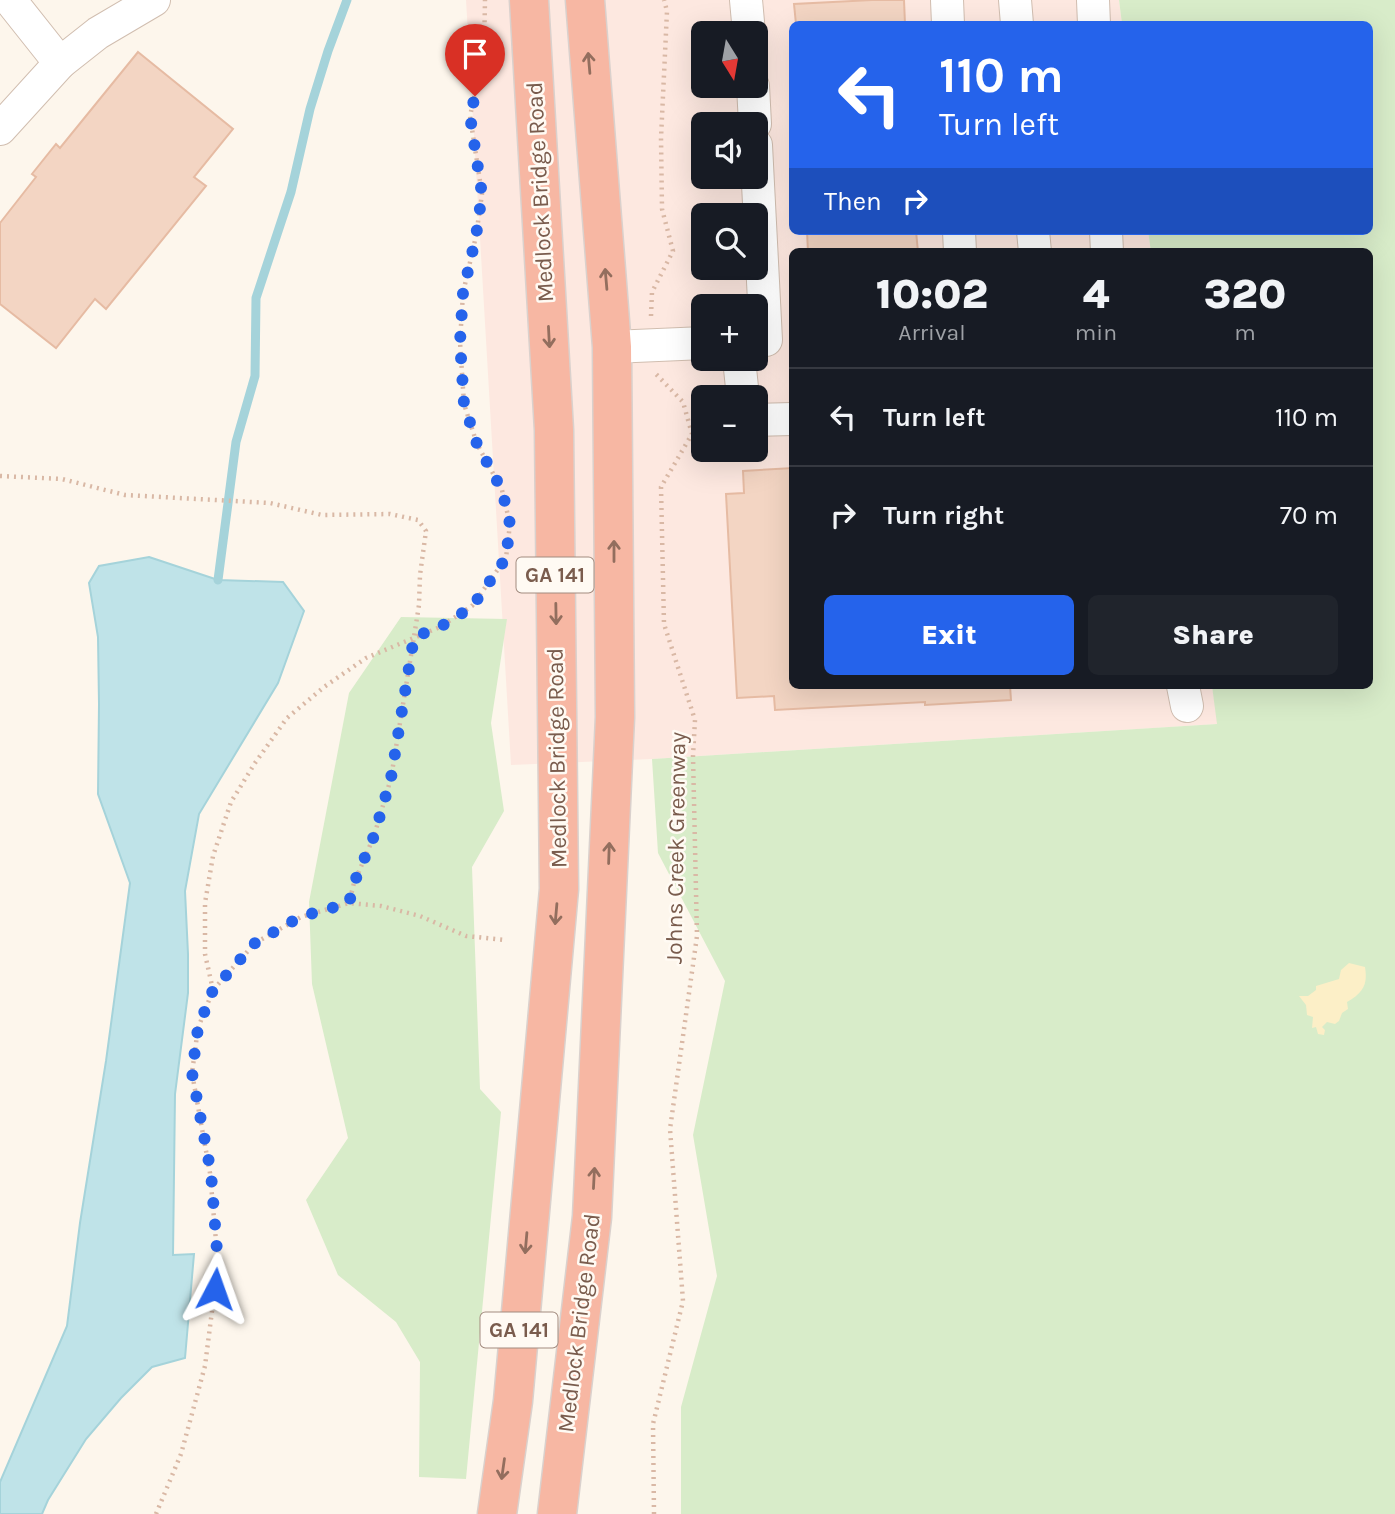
<!DOCTYPE html>
<meta charset="utf-8">
<style>
body{margin:0;font-family:Karla,sans-serif;background:#20242c;color:#f1f3f6;height:100vh;display:flex;flex-direction:column;font-size:26px;white-space:nowrap}
*{box-sizing:border-box;margin:0}
p{font-size:23px;color:#9ea1a6}
.icon{flex:none;width:38px;height:38px;fill:none;stroke:currentColor;stroke-width:2;stroke-linecap:round;stroke-linejoin:round}
.map{position:relative;flex:1;overflow:hidden}
.sheet{position:absolute;left:789px;top:248px;width:584px;height:441px;display:flex;flex-direction:column;background:#171b24;border-radius:10px;box-shadow:0 7px 28px #0002}
.sheet>*{flex:none}
.hud{position:absolute;left:789px;top:21px;width:584px;height:214px;border-radius:10px;box-shadow:0 7px 28px #0002;background:#2563eb;color:#fff;overflow:hidden}
.needle{width:46px;rotate:169deg}
.controls{position:absolute;left:691px;top:21px;display:grid;gap:14px}
.controls a{display:grid;place-items:center;width:77px;height:77px;border-radius:10px;background:#171b24;box-shadow:0 7px 28px #0002;font-size:35px}
.pin{position:absolute;display:grid;place-items:center;width:60px;height:60px;color:#fff;margin:-72px -30px;border-radius:50% 50% 50% 0;rotate:-45deg;box-shadow:0 0 7px #0007}
.pin .icon{rotate:45deg}
.me{position:absolute;width:77px;margin:-38px;rotate:4deg;stroke-linejoin:round;filter:drop-shadow(0 0 5px #0008)}
.turn{display:flex;align-items:center;gap:24px;height:147px;padding:0 35px;font-size:32px}
.turn .icon{width:91px;height:91px;stroke-width:2.5}
.turn b{display:block;font-size:49px;line-height:60px}
.then{display:flex;align-items:center;height:66px;padding:0 35px;background:#0003;gap:14px;font-size:26px}
.eta{display:flex;justify-content:space-evenly;align-items:center;height:119px;text-align:center}
.eta b{font-size:42px;font-weight:800;line-height:49px}
.button{display:flex;gap:14px;margin-top:auto;padding:14px 35px}
.button a{flex:1;height:80px;border-radius:10px;background:#2563eb;color:#fff;font-size:28px;font-weight:800;line-height:80px;text-align:center}
.button a+a{background:#20242c;color:#f1f3f6}
ul{padding:0;list-style:none}
li{display:flex;align-items:center;gap:21px;height:98px;padding:0 35px;border-top:2px solid #363941}
li div{flex:1}
li b{display:block;font-size:26px}
li em{font-style:normal}
.map>svg:first-child{display:block}
</style>
<div class="map">
<svg width="1395" height="1514" viewBox="0 0 1395 1514">
<rect width="100%" height="100%" fill="#fdf6ec"/>
<path fill="#fde8e0" fill-rule="evenodd" d="M 466,0 L 1119,0 L 1122,24 L 793,24 L 793,231 L 1148,231 L 1151,252 L 793,252 L 793,686 L 1212,686 L 1218,724 L 652,759 L 511,765 ZM 704,33 L 756,33 L 756,86 L 704,86 ZM 704,124 L 756,124 L 756,177 L 704,177 ZM 704,215 L 756,215 L 756,268 L 704,268 ZM 704,306 L 756,306 L 756,359 L 704,359 ZM 704,397 L 756,397 L 756,450 L 704,450 Z"/>
<g fill="#d8ecc9">
<polygon points="1119,0 1395,0 1395,1514 681,1514 681,1407 717,1276 693,1135 725,981 658,853 652,759 1217,724 1212,686 1370,686 1370,252 1151,252 1148,231 1370,231 1370,24 1122,24"/>
<polygon points="401,617 507,619 491,723 504,811 472,867 480,1089 501,1112 466,1479 419,1477 420,1362 396,1322 338,1275 306,1200 348,1138 312,984 309,902 349,693"/>
</g>
<path fill="#fcefc7" d="M 1349,963 L 1365,967 C 1368,985 1363,993 1347,1002 L 1348,1009 L 1342,1013 L 1339,1021 L 1335,1024 L 1327,1022 L 1322,1027 L 1325,1030 L 1324,1035 L 1318,1034 L 1316,1027 L 1312,1028 L 1313,1017 L 1307,1015 L 1306,1005 L 1299,996 L 1308,996 L 1316,990 L 1316,986 L 1339,979 L 1341,970 Z"/>
<polygon fill="#bfe3e8" stroke="#a5d3da" stroke-width="2" points="149,557 218,580 283,582 304,611 278,683 199,814 185,891 188,954 188,993 175,1094 173,1255 194,1254 185,1358 152,1367 121,1398 86,1439 48,1500 42,1514 0,1514 0,1482 67,1326 80,1223 106,1061 130,883 98,794 99,704 98,637 89,583 99,566"/>
<g fill="none" stroke-linecap="round" stroke-linejoin="round">
<polyline stroke="#a5d3da" stroke-width="9" points="218,580 236,442 255,376 256,298 291,192 310,109 328,51 347,0"/>
</g>
<g fill="#f3d5c3" stroke="#e6bba3" stroke-width="2">
<polygon points="872,0 904,0 905,24 796,24 794,4"/>
<polygon points="138,52 233,129 194,177 206,186 106,309 95,299 56,348 0,304 0,223 36,177 32,174 56,144 60,148"/>
<polygon points="807,231 916,231 918,252 808,252"/>
<polygon points="793,468 793,686 1010,686 1011,700 925,705 925,702 775,710 774,696 737,698 726,494 744,493 743,471"/>
</g>
<g fill="none" stroke-linecap="round" stroke-linejoin="round">
<g stroke="#d1beb0" stroke-width="34">
<g id="minor">
<polyline points="746,0 749,33"/>
<polyline points="947,0 948,24"/>
<polyline points="1015,0 1017,24"/>
<polyline points="1093,0 1094,24"/>
<polyline points="60,63 98,33 154,0"/>
<polyline points="753,86 755,124"/>
<polyline points="0,129 60,63 10,0"/>
<polyline points="756,145 766,340"/>
<polyline points="959,231 960,252"/>
<polyline points="1033,231 1035,252"/>
<polyline points="1106,231 1107,252"/>
<polyline points="612,347 704,343"/>
<polyline points="739,359 743,397"/>
<polyline points="756,420 793,419"/>
<polyline points="1183,686 1187,706"/>
</g>
</g>
<g stroke="#dad1cd" stroke-width="41">
<g id="highway">
<polyline points="497,1514 513,1401 559,889 554,430 529,0"/>
<polyline points="557,1514 592,1217 615,717 612,347 585,0"/>
</g>
</g>
<g stroke="#d9b8a5" stroke-width="4.5" stroke-dasharray="2 5" stroke-linecap="butt">
<polyline points="651,316 652,292 673,251 662,209 661,138 667,11 664,0"/>
<polyline points="0,476 62,479 125,495 270,503 322,515 390,514 418,520 426,531 420,575 419,605 414,637 391,778 374,836 354,883 349,903"/>
<polyline points="213,990 205,954 205,903 213,856 231,802 255,763 287,718 324,687 366,658 440,627 472,606 506,558 510,524 502,490 477,444 464,404 460,342 463,293 476,236 482,194 470,116 484,54 485,0"/>
<polyline points="156,1514 181,1454 205,1366 218,1264 210,1173 192,1073 198,1028 213,990 255,943 301,917 349,903 381,906 420,916 466,936 505,940"/>
<polyline points="654,1514 653,1424 683,1301 670,1129 697,936 693,756 695,720 664,624 661,487 692,434 683,402 656,374"/>
</g>
<use href="#minor" stroke="#fff" stroke-width="32"/>
<use href="#highway" stroke="#f7b7a3" stroke-width="38"/>
</g>
<defs><path id="oneway-shaft" d="M-6 0H5M1.5-3L5.5 0L1.5 3" fill="none" stroke-width="1.6" stroke-linecap="round" stroke-linejoin="round" transform="scale(1.75)"/></defs>
<g stroke="#936e5e">
<use href="#oneway-shaft" transform="translate(589 63) rotate(-95)"/>
<use href="#oneway-shaft" transform="translate(606 279) rotate(-95)"/>
<use href="#oneway-shaft" transform="translate(549 337) rotate(87)"/>
<use href="#oneway-shaft" transform="translate(614 551) rotate(-90)"/>
<use href="#oneway-shaft" transform="translate(556 614) rotate(89)"/>
<use href="#oneway-shaft" transform="translate(609 853) rotate(-88)"/>
<use href="#oneway-shaft" transform="translate(556 914) rotate(95)"/>
<use href="#oneway-shaft" transform="translate(594 1178) rotate(-87)"/>
<use href="#oneway-shaft" transform="translate(526 1243) rotate(95)"/>
<use href="#oneway-shaft" transform="translate(503 1469) rotate(98)"/>
</g>
<g fill="none" stroke-linecap="round" stroke-linejoin="round">
<polyline stroke="#2563eb" stroke-width="12" stroke-dasharray="0 21.6" points="215,1289 218,1264 211,1173 192,1073 198,1028 213,990 255,943 300,917 349,903 354,883 374,836 391,778 414,637 440,627 472,607 506,558 510,524 502,490 477,444 464,404 460,342 463,293 476,236 482,194 470,116 475,96"/>
</g>
<g text-anchor="middle" dominant-baseline="central" stroke-width="5" stroke-linejoin="round" paint-order="stroke">
<g fill="#fffaf3" stroke="#a28b7f" stroke-width="2">
<rect x="516.5" y="557.5" width="77" height="35" rx="5"/>
<rect x="480.5" y="1312.5" width="77" height="35" rx="5"/>
</g>
<g font-size="21" font-weight="bold" fill="#7a5c4d">
<text x="555" y="575">GA 141</text>
<text x="519" y="1330">GA 141</text>
</g>
<g font-size="23" fill="#7a5c4d" stroke="#fffaf3">
<text transform="translate(540 192) rotate(-93)">Medlock Bridge Road</text>
<text transform="translate(557 758) rotate(-91)">Medlock Bridge Road</text>
<text transform="translate(676 848) rotate(-89)">Johns Creek Greenway</text>
<text transform="translate(579 1323) rotate(-83)">Medlock Bridge Road</text>
</g>
</g>
</svg>
<div class="controls">
<a><svg class="needle" viewBox="-14 -14 28 28"><path d="M0-13l5 13h-10z" fill="#e53935"/><path d="M0 13l5-13h-10z" fill="#9ea1a6"/></svg></a>
<a><svg class="icon" aria-label="sound" viewBox="0 0 24 24"><path d="M4 9h4l5-4v14l-5-4H4zM17 9q2 3 0 6"/></svg></a>
<a><svg class="icon" aria-label="search" viewBox="0 0 24 24"><circle cx="10" cy="10" r="6"/><path d="M15 15l6 6"/></svg></a>
<a>+</a>
<a>−</a>
</div>
<div class="pin" style="left:475px;top:96px;background:#d93025"><svg class="icon" aria-label="arrive" viewBox="0 0 24 24"><path d="M6 21V4h12l-3 4 3 4H6"/></svg></div>
<svg class="me" style="left:215px;top:1289px" viewBox="-20 -20 40 40"><path d="M0-17L14 15 0 8-14 15z" fill="#2563eb" stroke="#fff" stroke-width="4"/></svg>
<div class="hud">
<div class="turn"><svg class="icon" aria-label="left" viewBox="0 0 24 24"><path d="M17 20v-9H6M10 6l-5 5 5 5"/></svg><div><b>110 m</b>Turn left</div></div>
<div class="then">Then<svg class="icon" aria-label="right" viewBox="0 0 24 24"><path d="M7 20v-9h11M14 6l5 5-5 5"/></svg></div>
</div>
<section class="sheet">
<div class="eta">
<div><b>10:02</b><p>Arrival</p></div>
<div><b>4</b><p>min</p></div>
<div><b>320</b><p>m</p></div>
</div>
<ul>
<li><svg class="icon" aria-label="left" viewBox="0 0 24 24"><path d="M17 20v-9H6M10 6l-5 5 5 5"/></svg><div><b>Turn left</b></div><em>110 m</em></li>
<li><svg class="icon" aria-label="right" viewBox="0 0 24 24"><path d="M7 20v-9h11M14 6l5 5-5 5"/></svg><div><b>Turn right</b></div><em>70 m</em></li>
</ul>
<div class="button"><a>Exit</a><a>Share</a></div>
</section>
</div>
